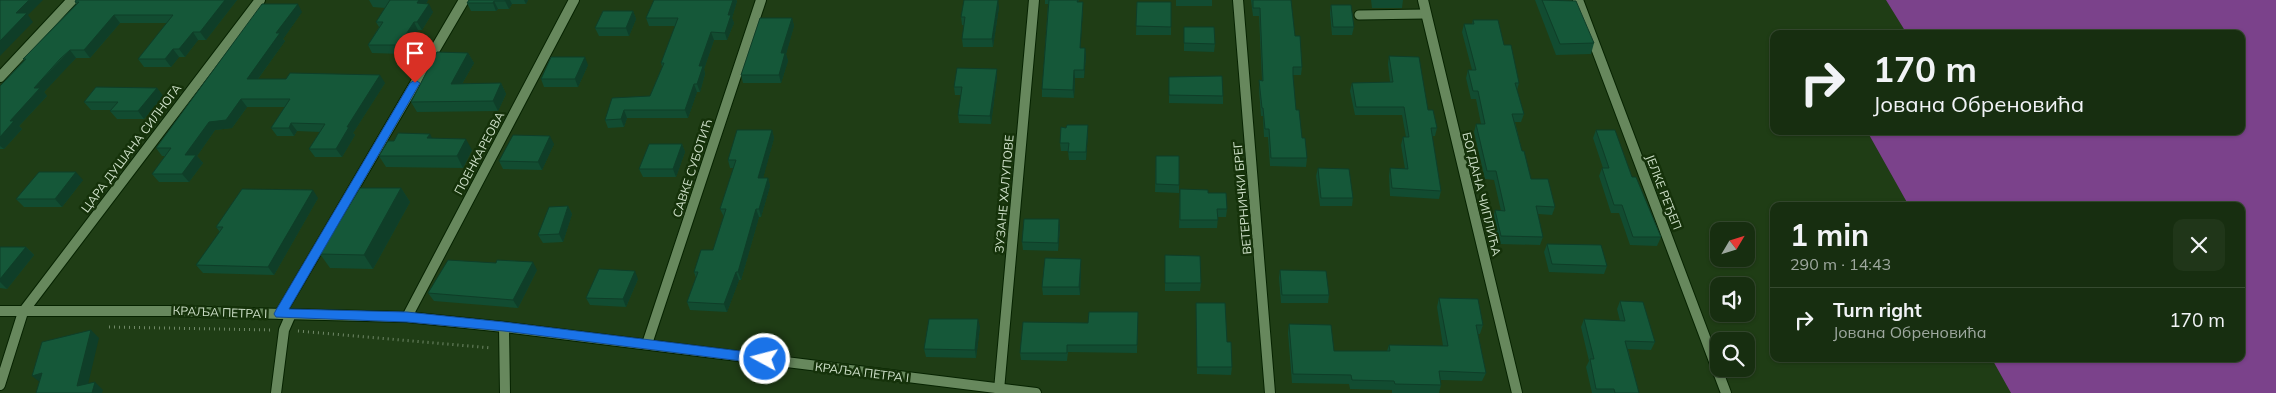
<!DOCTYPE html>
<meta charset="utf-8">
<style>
body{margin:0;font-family:Mulish,sans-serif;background:#203619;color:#f1f3f6;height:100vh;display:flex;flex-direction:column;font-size:19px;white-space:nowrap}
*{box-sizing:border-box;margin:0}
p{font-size:16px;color:#9ea89f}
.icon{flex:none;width:28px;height:28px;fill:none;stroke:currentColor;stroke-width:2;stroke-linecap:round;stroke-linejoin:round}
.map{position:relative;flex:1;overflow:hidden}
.side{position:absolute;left:1770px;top:202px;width:475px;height:160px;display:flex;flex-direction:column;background:#172e10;border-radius:10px;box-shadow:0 1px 4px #0004,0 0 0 1px #364a30}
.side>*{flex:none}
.guide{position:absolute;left:1770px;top:30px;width:475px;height:105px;border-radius:10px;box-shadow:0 1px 4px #0004,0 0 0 1px #364a30;background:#172e10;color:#f1f3f6;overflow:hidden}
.needle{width:32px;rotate:52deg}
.controls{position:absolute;left:1710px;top:222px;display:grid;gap:10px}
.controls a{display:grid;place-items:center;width:45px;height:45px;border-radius:10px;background:#172e10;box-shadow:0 1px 4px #0004,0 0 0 1px #364a30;font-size:25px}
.pin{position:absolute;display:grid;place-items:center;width:42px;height:42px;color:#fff;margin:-51px -21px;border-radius:50% 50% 50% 0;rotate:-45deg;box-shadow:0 0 5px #0007}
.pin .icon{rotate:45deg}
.me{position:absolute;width:55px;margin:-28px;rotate:277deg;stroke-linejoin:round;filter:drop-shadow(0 0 4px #0008)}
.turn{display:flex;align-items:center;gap:18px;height:105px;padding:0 20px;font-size:22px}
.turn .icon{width:65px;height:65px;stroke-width:2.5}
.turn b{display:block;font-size:35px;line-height:42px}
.round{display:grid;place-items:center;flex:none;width:52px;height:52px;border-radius:10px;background:#203619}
.overview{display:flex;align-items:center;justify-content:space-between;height:85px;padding:0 20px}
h1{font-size:30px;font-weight:700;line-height:38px}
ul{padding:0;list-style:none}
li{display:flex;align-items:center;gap:15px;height:65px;padding:0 20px;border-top:1px solid #364a30}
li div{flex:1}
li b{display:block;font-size:19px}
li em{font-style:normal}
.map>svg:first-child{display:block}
</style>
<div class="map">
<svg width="2276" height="393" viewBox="0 0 2276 393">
<rect width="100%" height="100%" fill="#1f3d15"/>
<polygon fill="#7b428b" points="1886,0 2276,0 2276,393 2011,393 1992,359 2241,359 2241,206 1909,206 1867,131 2241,131 2241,34 1907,34"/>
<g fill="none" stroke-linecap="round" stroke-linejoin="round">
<g stroke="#062300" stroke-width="11">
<polyline id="service" points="1359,15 1425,14"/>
</g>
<g stroke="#062300" stroke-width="12">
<g id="minor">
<polyline points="1238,0 1270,393"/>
<polyline points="1423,0 1517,393"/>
<polyline points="1578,0 1726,393"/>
<polyline points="0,77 72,0"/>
<polyline points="280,314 464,0"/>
<polyline points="407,317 574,0"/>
<polyline points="504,327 505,393"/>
<polyline points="647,344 761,0"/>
<polyline points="0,385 23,312 260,0"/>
<polyline points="999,390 1034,0"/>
<polyline points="276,393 284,330 291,314"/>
</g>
</g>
<g stroke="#062300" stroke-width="12">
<polyline id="tertiary" points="0,311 169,311 407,317 504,327 1036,393"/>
</g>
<g stroke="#708868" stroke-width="3" stroke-dasharray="1 4" stroke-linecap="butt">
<polyline points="109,327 272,330"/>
<polyline points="298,331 492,348"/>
</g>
<use href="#service" stroke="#67885d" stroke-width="9"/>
<use href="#minor" stroke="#67885d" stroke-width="10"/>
<use href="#tertiary" stroke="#67885d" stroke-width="10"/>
</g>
<g fill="#124c31">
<polygon points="76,0 237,0 206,40 198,40 185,57 179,57 171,67 144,67 138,59 167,23 120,23 90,58 76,58 67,67 44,92 47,96 19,126 22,129 4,149 0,149 0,86 24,60 23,59 76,4 75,2"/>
<polygon points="369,0 428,0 426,4 433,12 422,30 418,30 403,54 372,53 368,45 379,27 376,22 385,8 373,7"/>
<polygon points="469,0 528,0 526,4 512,4 509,9 498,9 496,11 471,11 467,3"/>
<polygon points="654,0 736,0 737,1 732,18 734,23 727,40 714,40 704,69 705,74 700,92 697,92 688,118 627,118 624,127 608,128 605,120 650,96 662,67 661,63 675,26 649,26 646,18"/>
<polygon points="1045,0 1079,0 1078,2 1083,2 1083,10 1080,48 1085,48 1086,56 1084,78 1075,78 1074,98 1042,97 1042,89 1048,4 1045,4"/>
<rect x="1176" y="0" width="36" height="6"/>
<polygon points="1251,0 1291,0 1295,36 1302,67 1301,75 1293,75 1296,110 1302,138 1307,158 1306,167 1270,166 1268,137 1264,137 1263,116 1261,116 1259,89 1259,80 1262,80 1259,16 1253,16"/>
<polygon points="1371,0 1403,0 1402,8 1372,8"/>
<polygon points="1535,0 1563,0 1594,43 1591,54 1556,55"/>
<polygon points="1137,2 1171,2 1171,35 1136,35"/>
<polygon points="1331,5 1354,27 1352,35 1332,35 1330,13"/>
<polygon points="999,7 993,47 963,47 962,39 964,25 962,25 961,17"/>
<polygon points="633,11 636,19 629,36 599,36 595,28"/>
<polygon points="302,12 283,39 285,41 258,79 385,83 353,133 355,135 342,157 315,157 309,149 320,132 297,131 294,136 277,136 271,128 285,107 247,107 232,128 215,130 197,156 203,163 189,182 159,182 152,174 165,156 162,156 156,148"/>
<polygon points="792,18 794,26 786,54 788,61 781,83 743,83 741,75"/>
<polygon points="1473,20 1504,45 1519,83 1517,90 1524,114 1521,122 1515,122 1522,151 1531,179 1555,207 1552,215 1538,214 1543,237 1540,245 1499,244 1493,219 1495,210 1501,211 1494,180 1485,179 1474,132 1476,124 1481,124 1476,99 1471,99 1466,78 1468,70 1472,70 1462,32 1464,24 1472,24"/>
<polygon points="1184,27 1215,44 1214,52 1184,51"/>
<polygon points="468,53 474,63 462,84 501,83 506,94 498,111 417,112 411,102"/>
<polygon points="1389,56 1428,110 1437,128 1435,136 1432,136 1441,191 1439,199 1390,196 1389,176 1390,168 1405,169 1401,145 1403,137 1406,137 1402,115 1355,115 1350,91 1352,83 1390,82 1388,64"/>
<polygon points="588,65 578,87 544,87 541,79"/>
<polygon points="997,69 997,77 991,124 959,123 958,115 961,95 955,95 954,87"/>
<polygon points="1169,77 1223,96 1223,104 1169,103"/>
<polygon points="157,88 163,96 144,119 117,119 110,111 112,110 91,110 84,102"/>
<polygon points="1088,125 1088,133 1086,160 1069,160 1068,151 1061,151 1060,143 1066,128"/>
<polygon points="772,130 774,138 763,178 768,178 770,186 761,217 759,217 741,280 739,280 727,312 690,310 687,302 696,278 694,272 713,250 724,217 720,209 734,168 730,168 728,160"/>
<polygon points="1596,130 1632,177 1661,237 1657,246 1630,245 1619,213 1611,213 1599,176 1602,168 1603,168 1593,138"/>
<polygon points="433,138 472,150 463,168 386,167 379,156"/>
<polygon points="554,144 542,170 503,169 499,161"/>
<polygon points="682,144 685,152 676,177 643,177 639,169"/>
<polygon points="1156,156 1179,185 1179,193 1155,192"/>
<polygon points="1318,168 1353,198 1352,206 1320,206 1316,176"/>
<polygon points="83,180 62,207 24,207 16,199"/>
<polygon points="401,188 410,202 373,269 330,268 320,254"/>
<polygon points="1180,189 1208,193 1227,209 1226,217 1218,217 1217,228 1179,228"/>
<polygon points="318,198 274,275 203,273 196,265 220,232 216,227"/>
<polygon points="568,206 572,214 563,242 543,243 538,235"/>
<polygon points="1060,227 1058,251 1023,250 1022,242"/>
<polygon points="1547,244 1607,266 1604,274 1549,272 1544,252"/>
<polygon points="0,247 26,247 34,255 7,289 0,288"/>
<polygon points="1165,255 1201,283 1200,291 1165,291"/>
<polygon points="1081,267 1080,295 1043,295 1042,287"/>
<polygon points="537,270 518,308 434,301 428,293"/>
<polygon points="1280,270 1329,295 1328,303 1281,303 1279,278"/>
<polygon points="638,279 626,307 590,305 586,298"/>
<polygon points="1439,298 1483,325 1480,334 1478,334 1486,373 1482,381 1441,380 1441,385 1439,393 1392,393 1392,390 1350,389 1349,384 1292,383 1288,333 1289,324 1334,351 1387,351 1389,345 1443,346 1437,307"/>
<polygon points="1620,301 1655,342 1651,350 1628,349 1639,393 1592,393 1586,367 1589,361 1581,327 1584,319 1620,321 1617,309"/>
<polygon points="1196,303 1227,342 1232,367 1231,375 1197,374"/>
<polygon points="1138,312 1137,353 1068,352 1067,361 1021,360 1020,353 1088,323"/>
<polygon points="980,327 976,358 926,357 924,349"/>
</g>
<g fill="#0f3e28">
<polygon points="29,0 43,0 28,15 33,22 0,56 0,41 16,13"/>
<polygon points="225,0 237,0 206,40 200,32"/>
<polygon points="419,0 428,0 421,12 417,3"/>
<polygon points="505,0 510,0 512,4 509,9 505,1"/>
<polygon points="524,0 528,0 526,4"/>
<polygon points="733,0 736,0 737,1 732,18 734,23 727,40 725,33 728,15"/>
<polygon points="998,0 999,7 993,47 992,39"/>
<polygon points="494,1 498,9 496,11 493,3"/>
<polygon points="1083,2 1083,10 1080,56 1080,48"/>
<polygon points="298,4 302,12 283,39 285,41 252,87 247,79 276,33"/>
<polygon points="429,4 433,12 422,30 417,22"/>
<polygon points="633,11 636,19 629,36 626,28"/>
<polygon points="114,15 120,23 90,58 84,50"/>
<polygon points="792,18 794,26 786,54 788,61 781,83 779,75 781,53"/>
<polygon points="414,22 418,30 403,54 399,45"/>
<polygon points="193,32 198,40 185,57 179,49"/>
<polygon points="711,32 714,40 704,69 705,74 700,92 697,84 699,66"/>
<polygon points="1085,48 1086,56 1084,78 1084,70"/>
<polygon points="173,49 179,57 171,67 165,59"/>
<polygon points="70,50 76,58 44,92 47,96 19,126 22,129 4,149 0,146 0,137 10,121 34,88"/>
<polygon points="468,53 474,63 456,94 451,84"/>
<polygon points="585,57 588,65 578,87 575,79"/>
<polygon points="997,69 997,77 991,124 990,116"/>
<polygon points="1074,70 1075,78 1074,98 1073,90"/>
<polygon points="380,75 385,83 353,133 355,135 342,157 336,149 347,127"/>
<polygon points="501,83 506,94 498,111 493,101"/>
<polygon points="694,84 697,92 688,118 685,110"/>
<polygon points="157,88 163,96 144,119 138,111"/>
<polygon points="241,99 247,107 232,128 215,130 197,156 203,163 189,182 182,174 185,155 209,122"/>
<polygon points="624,110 627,118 624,127 621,119"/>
<polygon points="291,123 297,131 294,136 289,128"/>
<polygon points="1088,125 1088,133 1086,160 1086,152"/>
<polygon points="772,130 774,138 761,186 758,178"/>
<polygon points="430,134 436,145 427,138"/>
<polygon points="550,136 554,144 542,170 538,162"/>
<polygon points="466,139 472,150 463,168 457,156"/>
<polygon points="682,144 685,152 676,177 673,169"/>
<polygon points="76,172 83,180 62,207 55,199"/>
<polygon points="768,178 770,186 761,217 759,209"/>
<polygon points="401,188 410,202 373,269 364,255"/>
<polygon points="313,190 318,198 274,275 268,267"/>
<polygon points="568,206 572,214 563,242 559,234"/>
<polygon points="756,209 759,217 741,280 738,272"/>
<polygon points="1059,219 1060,227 1058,251 1058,243"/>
<polygon points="26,247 34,255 7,289 0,282 0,279"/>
<polygon points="1081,259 1081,267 1080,295 1079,287"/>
<polygon points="533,262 537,270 518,308 513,300"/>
<polygon points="635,271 638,279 626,307 623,299"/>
<polygon points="736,272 739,280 727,312 724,304"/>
<polygon points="978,319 980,327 976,358 975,350"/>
<polygon points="91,330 99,338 86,393 77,386"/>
<polygon points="42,373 41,383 32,376"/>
<polygon points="95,382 103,390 102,393 92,393"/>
</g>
<g fill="#155839" stroke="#0f3e28">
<polygon points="0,0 29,0 16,13 27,13 0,41"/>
<polygon points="76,0 225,0 200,32 193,32 179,49 173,49 165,59 138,59 173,15 114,15 84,50 70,50 60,59 34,88 40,88 10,121 14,121 0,137 0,86 26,59 23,59 79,2 75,2"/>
<polygon points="390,0 419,0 417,3 429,4 417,22 414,22 399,45 368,45 383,22 376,22"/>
<polygon points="469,0 505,0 505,1 494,1 493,3 467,3"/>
<polygon points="654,0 733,0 728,15 731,15 725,33 711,32 699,66 703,66 697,84 694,84 685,110 624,110 621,119 605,120 612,98 650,96 664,63 661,63 678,18 646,18"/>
<polygon points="964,0 998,0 992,39 962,39 965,17 961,17"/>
<polygon points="1049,0 1078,0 1077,2 1083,2 1080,48 1085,48 1084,70 1074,70 1073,90 1042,89"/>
<polygon points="1253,0 1291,0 1295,36 1300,36 1302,67 1293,67 1293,76 1296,110 1299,110 1302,138 1305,138 1307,158 1271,158 1269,129 1265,129 1263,108 1262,108 1259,80 1263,81 1260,8 1253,8"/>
<polygon points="1542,0 1576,1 1594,43 1560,44"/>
<polygon points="1137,2 1171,2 1171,27 1136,26"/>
<polygon points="262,4 298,4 276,33 280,33 247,79 286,79 290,73 380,75 347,127 349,127 336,149 309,149 325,124 291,123 289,128 271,128 290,99 241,99 226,120 209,122 185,155 196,155 182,174 152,174 171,148 156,148"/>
<polygon points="1331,5 1351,5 1354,27 1333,27"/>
<polygon points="603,11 633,11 626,28 595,28"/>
<polygon points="760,18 792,18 781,53 785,53 779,75 741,75"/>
<polygon points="1473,20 1498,20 1504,45 1511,45 1519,83 1515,83 1524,114 1512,114 1522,151 1524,151 1531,179 1548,179 1555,207 1536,206 1543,237 1501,236 1495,210 1505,211 1496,171 1487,171 1476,124 1485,124 1478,91 1473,91 1468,70 1476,70 1464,24 1474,24"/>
<polygon points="1184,27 1214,27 1215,44 1184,43"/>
<polygon points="437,52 468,53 451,84 501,83 493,101 411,102"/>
<polygon points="1389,56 1419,57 1428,110 1433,110 1437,128 1431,128 1441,191 1392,188 1390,168 1408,169 1403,137 1409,137 1404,107 1356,107 1352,83 1393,82"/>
<polygon points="551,57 585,57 575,79 541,79"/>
<polygon points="957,68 997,69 990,116 958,115 962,87 954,87"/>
<polygon points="1222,76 1223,96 1169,95 1169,77"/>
<polygon points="96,87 157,88 138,111 110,111 118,102 84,102"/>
<polygon points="1067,125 1088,125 1086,152 1068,152 1069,143 1060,143 1061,127 1066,128"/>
<polygon points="737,130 772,130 758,178 768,178 759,209 756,209 738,272 736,272 724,304 687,302 698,272 694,272 701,250 713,250 726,209 720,209 736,160 728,160"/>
<polygon points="1596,130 1615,130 1632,177 1636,177 1661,237 1633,237 1622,205 1614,205 1602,168 1609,168"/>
<polygon points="398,133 430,134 427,138 466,139 457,156 379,156 388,141 394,141"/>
<polygon points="513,135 550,136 538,162 499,161"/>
<polygon points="649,144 682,144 673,169 639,169"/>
<polygon points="1156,156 1179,156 1179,185 1156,184"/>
<polygon points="1318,168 1349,169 1353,198 1321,198"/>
<polygon points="39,172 76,172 55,199 16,199"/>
<polygon points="360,188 401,188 364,255 320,254"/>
<polygon points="242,189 313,190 268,267 196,265 223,227 216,227"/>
<polygon points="1180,189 1208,190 1208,193 1226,193 1227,209 1217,209 1218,220 1180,220"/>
<polygon points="568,206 559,234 538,235 549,207"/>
<polygon points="1024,219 1059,219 1058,243 1022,242"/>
<polygon points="1547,244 1601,245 1607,266 1552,264"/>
<polygon points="0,247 26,247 0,279"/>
<polygon points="1165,255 1200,256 1201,283 1165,283"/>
<polygon points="1045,258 1081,259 1079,287 1042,287"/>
<polygon points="448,260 496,263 497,260 533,262 513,300 428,293"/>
<polygon points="599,269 635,271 623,299 586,298"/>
<polygon points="1280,270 1326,271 1329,295 1282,295"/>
<polygon points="1439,298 1478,299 1483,325 1476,325 1486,373 1439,371 1441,385 1395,384 1394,381 1352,380 1351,375 1293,374 1289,324 1331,325 1334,351 1390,351 1389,345 1448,346"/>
<polygon points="1620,301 1643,302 1655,342 1625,341 1639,393 1615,393 1614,389 1596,389 1590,359 1594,359 1584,319 1625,321"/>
<polygon points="1196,303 1225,303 1227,342 1231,342 1232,367 1197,367"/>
<polygon points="1089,312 1138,312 1137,345 1067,345 1067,353 1020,353 1023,322 1088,323"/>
<polygon points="929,319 978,319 975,350 924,349"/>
<polygon points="91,330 77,386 95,382 92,393 36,393 42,373 32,376 42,342"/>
</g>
<polygon fill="#1a73e8" stroke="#114b97" points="415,80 420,83 289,309 407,312 504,322 765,354 770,356 772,359 770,363 765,364 504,331 407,322 276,317 274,314 276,310 410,83"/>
<g text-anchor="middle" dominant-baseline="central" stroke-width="5" stroke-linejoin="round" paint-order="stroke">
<g font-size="12" fill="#cfe1ca" stroke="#15320a">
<text transform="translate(131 148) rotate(-53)">ЦАРА ДУШАНА СИЛНОГА</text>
<text transform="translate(479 153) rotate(-62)">ПОЕНКАРЕОВА</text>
<text transform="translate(692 168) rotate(-72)">САВКЕ СУБОТИЋ</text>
<text transform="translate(1664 192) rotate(69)">ЈЕЛКЕ РЕЂЕП</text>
<text transform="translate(1004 194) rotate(-85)">ЗУЗАНЕ ХАЛУПОВЕ</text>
<text transform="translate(1482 194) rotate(76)">БОГДАНА ЧИПЛИЋА</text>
<text transform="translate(1242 198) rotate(-95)">ВЕТЕРНИЧКИ БРЕГ</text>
<text transform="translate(220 312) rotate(2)">КРАЉА ПЕТРА I</text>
<text transform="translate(862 372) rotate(7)">КРАЉА ПЕТРА I</text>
</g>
</g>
</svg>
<div class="controls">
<a><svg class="needle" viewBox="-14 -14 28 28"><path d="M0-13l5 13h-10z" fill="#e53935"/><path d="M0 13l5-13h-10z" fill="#9ea89f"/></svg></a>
<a><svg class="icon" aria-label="sound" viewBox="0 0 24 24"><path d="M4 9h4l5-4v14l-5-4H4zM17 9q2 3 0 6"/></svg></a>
<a><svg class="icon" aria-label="search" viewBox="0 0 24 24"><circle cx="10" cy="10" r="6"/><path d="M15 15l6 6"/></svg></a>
</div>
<div class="pin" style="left:415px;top:83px;background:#d93025"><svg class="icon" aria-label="arrive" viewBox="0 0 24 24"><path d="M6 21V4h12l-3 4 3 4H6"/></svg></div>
<svg class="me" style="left:765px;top:359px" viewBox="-20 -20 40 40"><circle r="17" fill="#1a73e8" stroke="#fff" stroke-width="3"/><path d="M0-11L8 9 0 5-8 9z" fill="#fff"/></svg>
<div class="guide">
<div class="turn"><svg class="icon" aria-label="right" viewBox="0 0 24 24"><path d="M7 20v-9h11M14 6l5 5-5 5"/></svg><div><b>170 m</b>Јована Обреновића</div></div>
</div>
<section class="side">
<div class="overview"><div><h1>1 min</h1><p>290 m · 14:43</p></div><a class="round"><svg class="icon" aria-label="close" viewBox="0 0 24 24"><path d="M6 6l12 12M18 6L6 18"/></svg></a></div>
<ul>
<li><svg class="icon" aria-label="right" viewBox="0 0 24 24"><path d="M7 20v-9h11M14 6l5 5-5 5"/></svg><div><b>Turn right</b><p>Јована Обреновића</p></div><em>170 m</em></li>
</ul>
</section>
</div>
